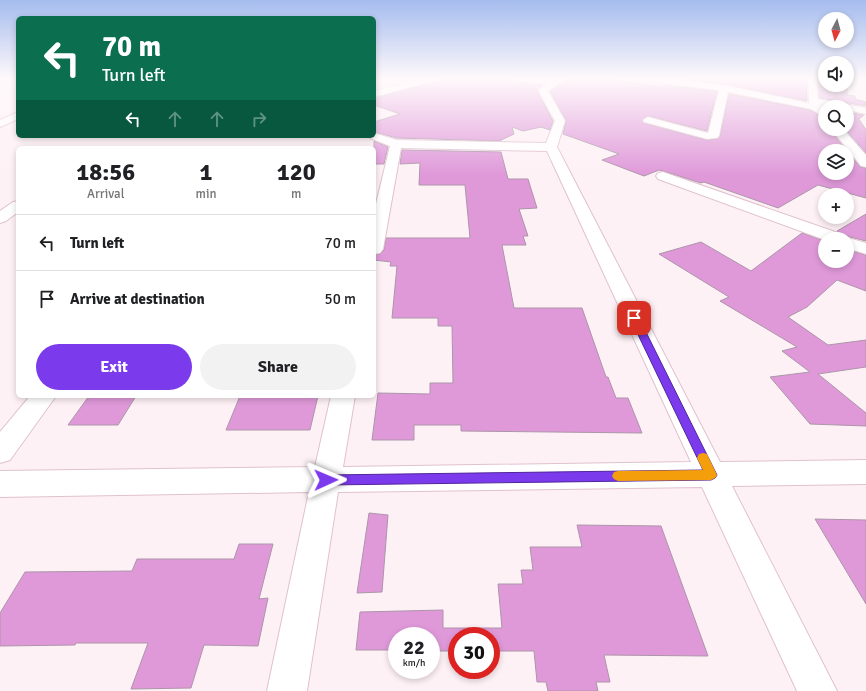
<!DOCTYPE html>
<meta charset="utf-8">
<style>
body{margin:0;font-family:Signika,sans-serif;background:#f2f2f2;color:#202124;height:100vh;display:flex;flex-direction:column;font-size:15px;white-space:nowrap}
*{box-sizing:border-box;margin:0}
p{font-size:13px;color:#757577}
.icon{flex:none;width:22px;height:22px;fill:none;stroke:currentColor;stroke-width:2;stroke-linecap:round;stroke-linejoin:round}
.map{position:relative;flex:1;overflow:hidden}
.drawer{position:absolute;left:16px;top:146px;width:360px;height:252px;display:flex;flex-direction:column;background:#fff;border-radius:6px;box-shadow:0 2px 6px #0003}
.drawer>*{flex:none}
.hud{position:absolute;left:16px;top:16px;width:360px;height:122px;border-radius:6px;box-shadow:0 2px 6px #0003;background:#0b6e4f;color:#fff;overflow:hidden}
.needle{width:26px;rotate:186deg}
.controls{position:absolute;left:818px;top:12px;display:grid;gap:8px}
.controls a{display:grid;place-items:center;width:36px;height:36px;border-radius:50%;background:#fff;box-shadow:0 2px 6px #0003;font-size:20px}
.speed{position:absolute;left:388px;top:627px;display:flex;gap:8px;font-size:20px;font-weight:700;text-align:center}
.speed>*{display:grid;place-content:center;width:52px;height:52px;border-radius:50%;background:#fff;box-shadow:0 2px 6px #0003;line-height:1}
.speed small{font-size:10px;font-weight:400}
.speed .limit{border:6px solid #d22;background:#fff;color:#111}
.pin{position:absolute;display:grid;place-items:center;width:34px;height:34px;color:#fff;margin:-17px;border-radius:8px;box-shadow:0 2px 6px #0006}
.me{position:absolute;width:44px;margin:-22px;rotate:89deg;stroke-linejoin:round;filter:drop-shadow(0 0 3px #0008)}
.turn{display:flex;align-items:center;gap:14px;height:84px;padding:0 20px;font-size:18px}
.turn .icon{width:52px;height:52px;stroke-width:2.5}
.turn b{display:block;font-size:28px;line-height:34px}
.lanes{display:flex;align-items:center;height:38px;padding:0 20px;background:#0003;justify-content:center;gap:20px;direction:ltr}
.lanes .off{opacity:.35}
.eta{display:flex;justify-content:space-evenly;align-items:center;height:68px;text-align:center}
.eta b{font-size:24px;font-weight:700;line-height:28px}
.primary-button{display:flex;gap:8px;margin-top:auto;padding:8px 20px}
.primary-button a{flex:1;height:46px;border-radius:24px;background:#7c3aed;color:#fff;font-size:16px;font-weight:700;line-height:46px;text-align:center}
.primary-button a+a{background:#f2f2f2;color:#202124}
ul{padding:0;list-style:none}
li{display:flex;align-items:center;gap:12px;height:56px;padding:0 20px;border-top:1px solid #e0e0e0}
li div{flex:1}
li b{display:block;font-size:15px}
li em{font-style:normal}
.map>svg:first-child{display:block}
</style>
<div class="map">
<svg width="866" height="691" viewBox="0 0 866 691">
<rect width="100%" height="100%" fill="#fef1f6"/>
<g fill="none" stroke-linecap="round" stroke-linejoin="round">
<g fill="#e1c7f6" fill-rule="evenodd">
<polygon points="666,78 675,78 705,83 703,84"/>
<polygon points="724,85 785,97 787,98 785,99 723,87"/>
</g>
</g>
<g fill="#df99d9" stroke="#ac95a9">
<polygon points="442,78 515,78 520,82 543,85 537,91 553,121 550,130 541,127 523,131 512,127 514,134 499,141 397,138 374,132 374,122 400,114 374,105 374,98 437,81"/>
<polygon points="566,78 601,78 663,87 663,85 717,91 707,131 648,116 642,120 644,123 707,140 717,139 720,136 729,94 810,110 825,118 825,129 830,129 847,151 825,151 825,173 847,173 847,151 860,167 866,168 866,198 818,185 778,208 704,182 701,183 663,171 659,170 644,176 602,160 619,154 563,134 566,120 550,91 566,81"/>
<polygon points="677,78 806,78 807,101 724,84"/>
<polygon points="818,78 825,78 825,85 847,85 847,95 855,96 855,99 866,102 866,106 819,98"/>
<polygon points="847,112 864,115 859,119 866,130 866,153 845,129 847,129"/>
<polygon points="374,141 388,147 384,164 374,164"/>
<polygon points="402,150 501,152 508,179 528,179 537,208 519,209 528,236 523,236 526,245 502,245 514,308 582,308 606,377 608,377 616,398 628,398 642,433 461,431 461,425 414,425 414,440 372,440 378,393 430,394 430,383 453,383 452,326 438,326 438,318 392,318 397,266 390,266 391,262 374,260 374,255 380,254 384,250 386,238 470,238 465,185 419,185 420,163 400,164"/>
<polygon points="866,214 866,241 846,236 837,231"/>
<polygon points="802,233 825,241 825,261 847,261 847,250 866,255 866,291 837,280 807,307 788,317 828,345 866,340 866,367 818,374 866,413 866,426 810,424 770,377 810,372 782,351 797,347 720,301 729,297 659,254 701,242 751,271"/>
<polygon points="89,396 136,396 118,425 68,425"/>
<polygon points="240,396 318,396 310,430 226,430"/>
<polygon points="369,513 388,515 382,592 357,593"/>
<polygon points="815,519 866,520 866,604"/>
<polygon points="577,525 661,526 708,656 604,655 610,682 596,682 598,691 548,691 546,682 537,682 534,651 491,651 491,636 457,636 457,651 431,651 431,636 397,636 397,650 356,650 360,612 443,610 443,628 502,628 498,584 523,584 521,570 533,570 530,547 582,547"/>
<polygon points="239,544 273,544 259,599 268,598 258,646 204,645 191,688 131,689 148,643 76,643 75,645 0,646 0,613 25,572 132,571 137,559 234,559"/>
</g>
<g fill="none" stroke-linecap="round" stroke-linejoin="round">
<g stroke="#e0c1cf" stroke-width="2">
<g id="street">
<polygon points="424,78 438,78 437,80 374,97 374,91"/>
<polygon points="516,78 564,78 565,80 548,91 565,121 557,147 720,462 866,460 866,484 732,486 837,691 797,691 702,487 338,492 307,691 267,691 309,492 0,497 0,471 315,467 331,396 355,396 343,467 691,462 547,151 401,148 383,249 380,253 374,254 374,212 390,146 370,138 368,136 374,136 374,133 397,140 546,143 555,121 538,90 547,84 520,81"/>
<polygon points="636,78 663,78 724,85 809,103 808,78 816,78 818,99 866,108 866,114 847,110 847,107 819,105 829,107 825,107 824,117 811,109 728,92 719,136 717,138 707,139 644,122 643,120 648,117 708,133 719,90 640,81"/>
<polygon points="18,112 18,119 0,127 0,120"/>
<polygon points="831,129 843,129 866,155 866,167 861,166"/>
<polygon points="663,172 844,235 845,237 866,243 866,254 847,248 847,239 825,240 658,179 656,176 658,173"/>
<polygon points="18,201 18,212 6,221 0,223 0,211 13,202"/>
<polygon points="30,396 56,396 10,460 0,463 0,432"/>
</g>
</g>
<use href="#street" fill="#fff" fill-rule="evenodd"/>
</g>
<linearGradient id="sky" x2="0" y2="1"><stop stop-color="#a5bcee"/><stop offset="0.45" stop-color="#fff9fb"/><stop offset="1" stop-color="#fff9fb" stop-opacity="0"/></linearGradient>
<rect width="866" height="175" fill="url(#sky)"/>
<polygon fill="#7c3aed" stroke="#51269a" points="634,315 639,318 715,471 717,475 715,478 711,480 326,485 322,484 320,480 322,476 326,475 703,470 630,318"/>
<polygon fill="#f59e0b" points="703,453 707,454 717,475 715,478 711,480 618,481 614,479 612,476 614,472 618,471 703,470 697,458 699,454"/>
</svg>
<div class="controls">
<a><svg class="needle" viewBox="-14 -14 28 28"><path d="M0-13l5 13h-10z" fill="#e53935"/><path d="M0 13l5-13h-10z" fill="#757577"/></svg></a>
<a><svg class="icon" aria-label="sound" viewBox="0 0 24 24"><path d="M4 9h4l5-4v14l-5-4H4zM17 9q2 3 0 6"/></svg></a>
<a><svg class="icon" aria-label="search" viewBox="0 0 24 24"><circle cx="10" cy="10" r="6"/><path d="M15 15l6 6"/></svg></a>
<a><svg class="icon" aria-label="layers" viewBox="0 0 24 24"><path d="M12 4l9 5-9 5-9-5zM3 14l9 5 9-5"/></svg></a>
<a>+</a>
<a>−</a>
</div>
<div class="speed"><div>22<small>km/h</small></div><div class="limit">30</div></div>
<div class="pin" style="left:634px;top:318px;background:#d93025"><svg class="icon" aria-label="arrive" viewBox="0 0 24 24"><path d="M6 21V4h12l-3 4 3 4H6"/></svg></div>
<svg class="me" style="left:326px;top:480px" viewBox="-20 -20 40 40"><path d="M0-17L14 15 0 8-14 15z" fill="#7c3aed" stroke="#fff" stroke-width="4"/></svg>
<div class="hud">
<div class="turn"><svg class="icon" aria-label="left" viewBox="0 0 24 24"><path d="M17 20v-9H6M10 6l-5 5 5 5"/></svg><div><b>70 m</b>Turn left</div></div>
<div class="lanes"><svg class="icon" aria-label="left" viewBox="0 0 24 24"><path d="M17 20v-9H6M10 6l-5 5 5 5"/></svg><svg class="icon off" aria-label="ahead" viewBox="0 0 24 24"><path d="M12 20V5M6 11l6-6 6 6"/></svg><svg class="icon off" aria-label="ahead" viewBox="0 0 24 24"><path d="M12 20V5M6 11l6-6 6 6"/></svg><svg class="icon off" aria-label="right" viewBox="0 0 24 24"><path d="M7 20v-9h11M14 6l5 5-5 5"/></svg></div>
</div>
<section class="drawer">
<div class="eta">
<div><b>18:56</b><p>Arrival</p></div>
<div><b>1</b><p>min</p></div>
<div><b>120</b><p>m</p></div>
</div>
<ul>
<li><svg class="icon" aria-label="left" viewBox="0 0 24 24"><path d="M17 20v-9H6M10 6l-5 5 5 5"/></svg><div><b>Turn left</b></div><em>70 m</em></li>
<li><svg class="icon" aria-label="arrive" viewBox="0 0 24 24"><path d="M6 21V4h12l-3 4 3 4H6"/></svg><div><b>Arrive at destination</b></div><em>50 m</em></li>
</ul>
<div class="primary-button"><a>Exit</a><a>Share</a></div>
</section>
</div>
